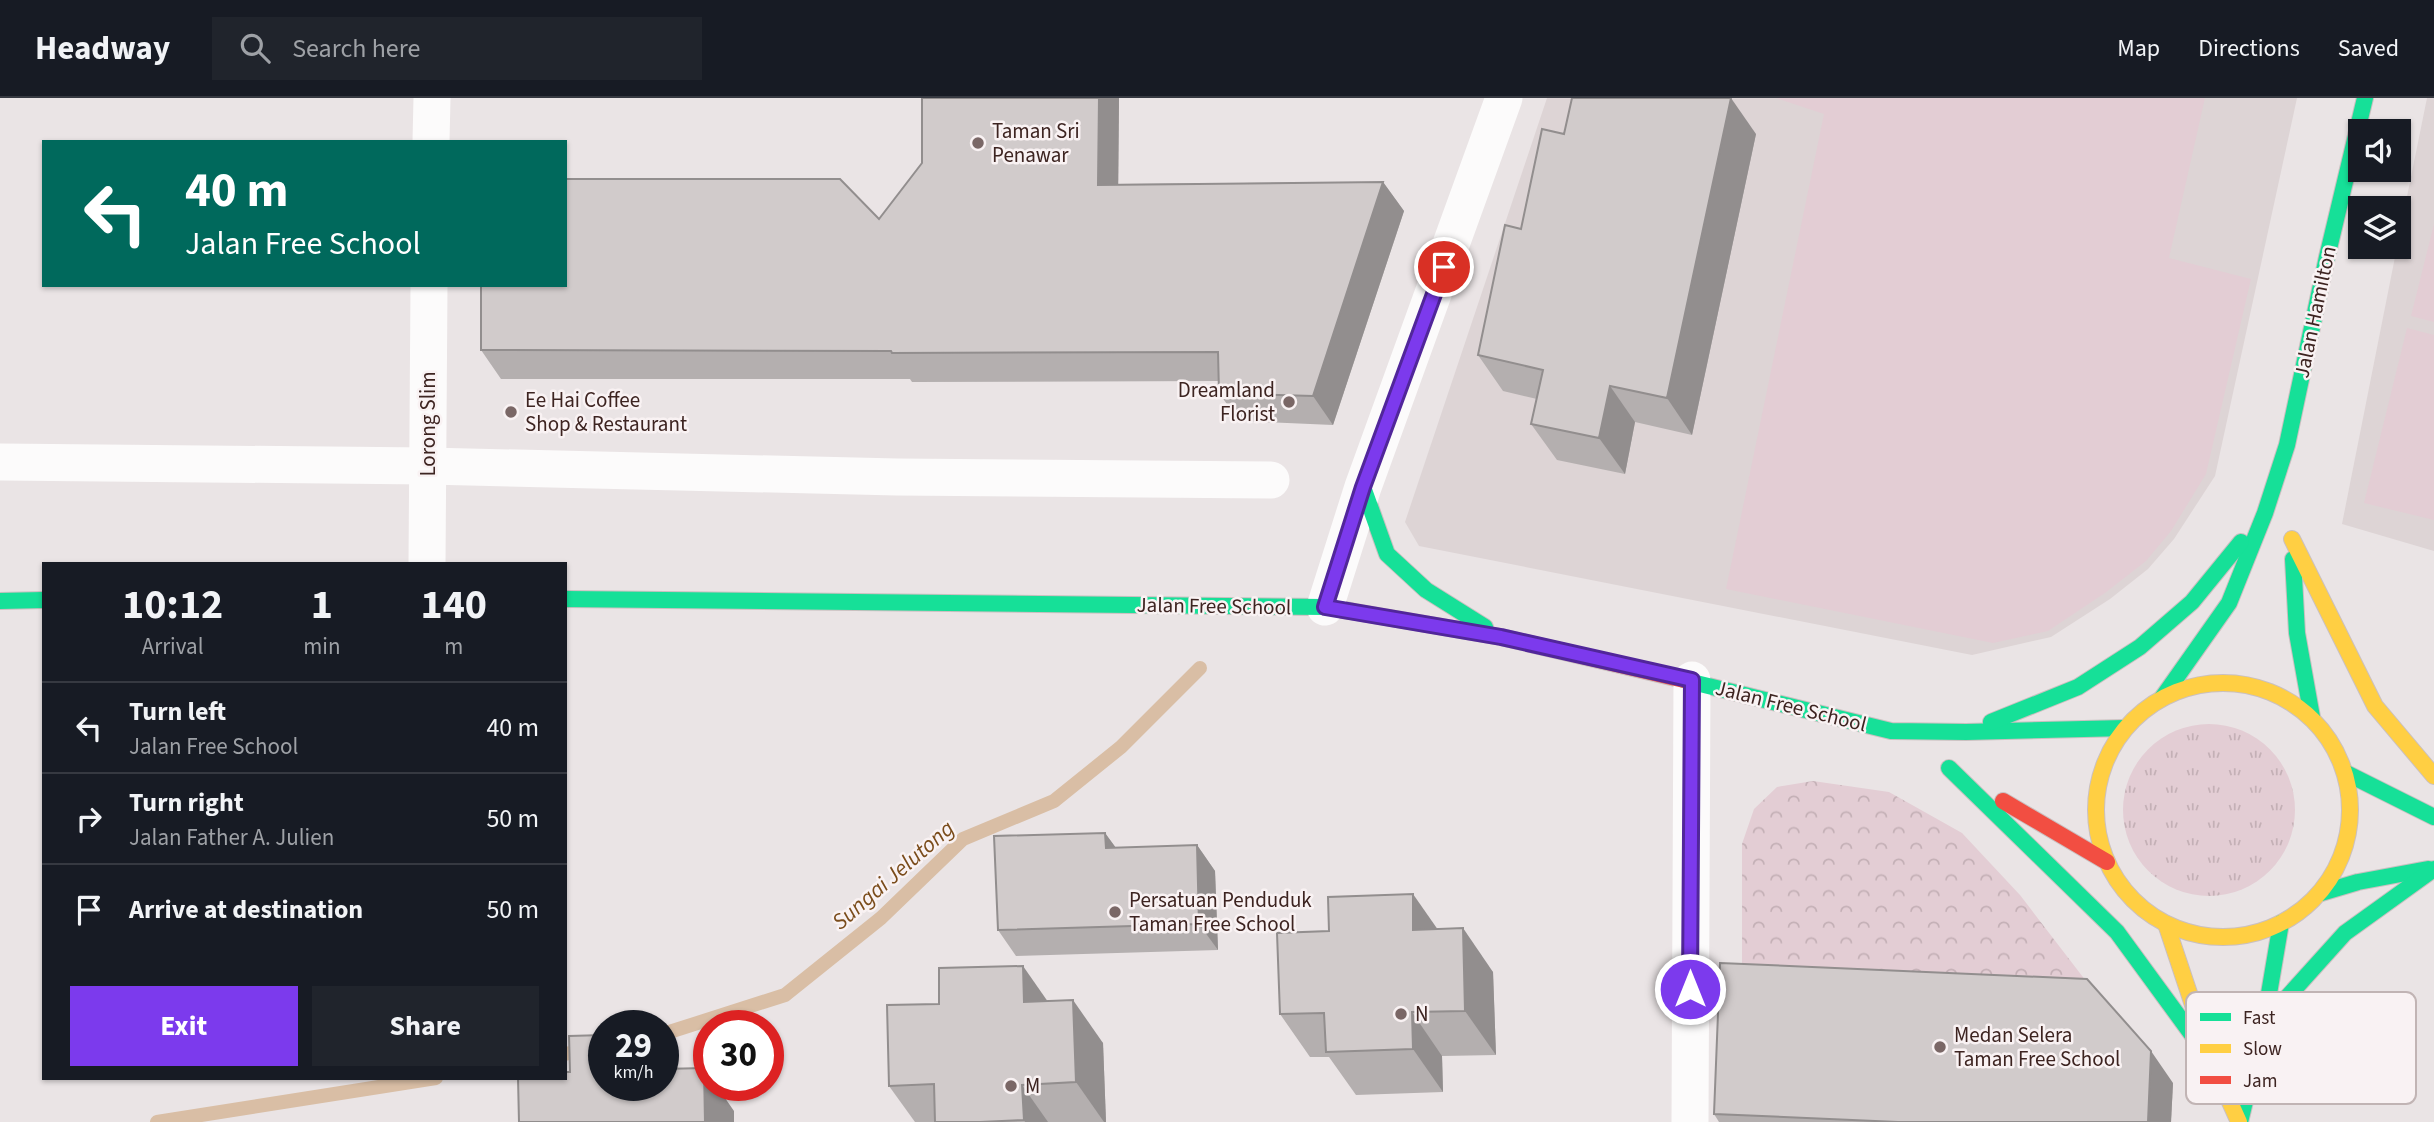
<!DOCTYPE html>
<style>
body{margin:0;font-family:"Source Sans 3",sans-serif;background:#20242c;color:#f1f3f6;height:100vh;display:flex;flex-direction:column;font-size:26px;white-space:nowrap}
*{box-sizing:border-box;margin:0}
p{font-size:23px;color:#9ea1a6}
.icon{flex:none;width:38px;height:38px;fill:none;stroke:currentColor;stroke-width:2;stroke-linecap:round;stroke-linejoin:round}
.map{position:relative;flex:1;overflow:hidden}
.details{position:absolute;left:42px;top:464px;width:525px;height:518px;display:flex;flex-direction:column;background:#171b24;border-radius:0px;box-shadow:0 2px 5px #0004}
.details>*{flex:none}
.guide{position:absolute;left:42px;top:42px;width:525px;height:147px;border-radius:0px;box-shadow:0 2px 5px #0004;background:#00695c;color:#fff;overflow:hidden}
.fabs{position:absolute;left:2348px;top:21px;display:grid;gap:14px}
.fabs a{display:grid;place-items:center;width:63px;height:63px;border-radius:0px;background:#171b24;box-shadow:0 2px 5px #0004;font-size:35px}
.speed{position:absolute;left:588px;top:912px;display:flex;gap:14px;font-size:35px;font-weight:700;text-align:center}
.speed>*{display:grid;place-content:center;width:91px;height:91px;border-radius:50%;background:#171b24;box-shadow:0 2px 5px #0004;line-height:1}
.speed small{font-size:18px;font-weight:400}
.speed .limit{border:10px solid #d22;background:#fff;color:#111}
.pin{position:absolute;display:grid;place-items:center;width:60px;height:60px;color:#fff;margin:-30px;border:4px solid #fff;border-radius:50%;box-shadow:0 2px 7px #0007}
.me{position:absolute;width:77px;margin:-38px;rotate:0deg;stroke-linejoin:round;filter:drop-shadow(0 0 5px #0008)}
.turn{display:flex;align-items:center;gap:24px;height:147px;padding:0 28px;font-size:32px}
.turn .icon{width:91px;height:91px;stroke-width:2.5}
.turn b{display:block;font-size:49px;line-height:60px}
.eta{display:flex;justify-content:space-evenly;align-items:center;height:119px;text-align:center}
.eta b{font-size:42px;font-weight:700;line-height:49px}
.button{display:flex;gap:14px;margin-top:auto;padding:14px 28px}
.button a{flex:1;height:80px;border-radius:0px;background:#7c3aed;color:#fff;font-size:28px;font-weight:700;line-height:80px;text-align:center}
.button a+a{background:#20242c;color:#f1f3f6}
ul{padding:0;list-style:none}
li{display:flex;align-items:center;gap:21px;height:91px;padding:0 28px;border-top:2px solid #363941}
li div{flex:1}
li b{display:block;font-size:26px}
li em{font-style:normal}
header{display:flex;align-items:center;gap:42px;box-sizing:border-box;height:98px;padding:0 35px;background:#171b24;border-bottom:2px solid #363941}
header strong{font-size:33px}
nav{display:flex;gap:38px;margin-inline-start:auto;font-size:24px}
.search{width:490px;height:63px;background:#20242c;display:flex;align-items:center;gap:18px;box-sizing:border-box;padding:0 24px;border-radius:0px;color:#9ea1a6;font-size:26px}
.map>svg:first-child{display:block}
</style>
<header>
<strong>Headway</strong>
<div class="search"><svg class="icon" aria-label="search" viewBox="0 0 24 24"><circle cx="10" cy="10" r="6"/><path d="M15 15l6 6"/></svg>Search here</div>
<nav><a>Map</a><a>Directions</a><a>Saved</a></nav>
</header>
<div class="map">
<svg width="2434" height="1024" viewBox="0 0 2434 1024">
<defs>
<pattern id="grass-tufts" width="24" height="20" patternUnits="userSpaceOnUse" patternTransform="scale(1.75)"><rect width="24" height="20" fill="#e3cdd4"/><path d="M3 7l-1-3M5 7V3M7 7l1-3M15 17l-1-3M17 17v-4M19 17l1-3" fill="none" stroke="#c4b0b6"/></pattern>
<pattern id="park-crowns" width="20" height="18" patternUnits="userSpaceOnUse" patternTransform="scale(1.75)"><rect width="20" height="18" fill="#e3cdd4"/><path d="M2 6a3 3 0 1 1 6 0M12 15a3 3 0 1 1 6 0" fill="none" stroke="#c4b0b6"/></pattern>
</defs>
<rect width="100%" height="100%" fill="#eae4e5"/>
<g fill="#ddd4d5">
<polygon points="1547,0 2297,0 2215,378 2174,441 2148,471 2110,501 2051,539 1972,557 1419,448 1405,424"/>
<polygon points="2427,0 2434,0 2434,453 2342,426 2397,149 2399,149 2399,138"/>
</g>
<circle fill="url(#grass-tufts)" cx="2209" cy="712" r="86"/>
<polygon fill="url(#park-crowns)" points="1813,683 1889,694 1962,735 2020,797 2109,913 1742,897 1742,746 1754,711 1777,689"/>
<g fill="#e3cdd4">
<polygon points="1776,0 2205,0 2169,160 2251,181 2206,376 2171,433 2146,463 2105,495 2048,533 1993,545 1726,491 1824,16"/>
<polygon points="2434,126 2434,224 2411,218"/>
<polygon points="2407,230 2434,237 2434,422 2364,405"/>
</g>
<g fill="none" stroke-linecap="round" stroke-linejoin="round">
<g stroke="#d9bea5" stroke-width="14">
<polyline points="663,936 785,897 881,820 963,741 1054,703 1121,649 1200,570"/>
<polyline points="565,956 604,948"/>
<polyline points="157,1024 436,980"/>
</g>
<g stroke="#cac0c0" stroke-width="18">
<g id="fast">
<polyline points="1363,389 1387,456 1426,492 1485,529"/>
<polyline points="2293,461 2297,535 2312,619"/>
<polyline points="565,501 1325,509 1350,513"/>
<polyline points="0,503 44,502"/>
<polyline points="1684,582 1891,633 1966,634 2125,630"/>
<polyline points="2162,600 2229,505 2265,415 2287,347 2327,159 2365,0"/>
<polyline points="1991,624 2078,589 2140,549 2192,504 2241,444"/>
<polyline points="1949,670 2117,834 2212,964"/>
<polyline points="2346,675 2434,719"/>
<polyline points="2321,795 2358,784 2428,771"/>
<polyline points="2264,925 2345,835 2434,771"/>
<polyline points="2240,1024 2264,925 2281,825"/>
</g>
</g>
<g stroke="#cac0c0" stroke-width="18">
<g id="slow">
<polyline points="2292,441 2375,608 2434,678"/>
<circle cx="2223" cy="712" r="127"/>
<polyline points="2166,826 2212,964 2239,1024"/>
</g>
</g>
<g stroke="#cac0c0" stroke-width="18">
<g id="jam">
<polyline points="1350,513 1501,539 1684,582"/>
<polyline points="2003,703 2107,764"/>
</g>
</g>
<g stroke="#fcfbfb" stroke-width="37">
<polyline points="431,44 432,0"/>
<polyline points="0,364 428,368 897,379 1271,382"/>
<polyline points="427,466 429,187"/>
<polyline points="1325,509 1363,389 1504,0"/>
<polyline points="1690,1024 1692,582"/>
</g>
<use href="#fast" stroke="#16e098" stroke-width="16"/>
<use href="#slow" stroke="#ffcf43" stroke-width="16"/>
<use href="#jam" stroke="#f24e42" stroke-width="16"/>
</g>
<g fill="#b4afaf">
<polygon points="922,0 1119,0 1118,86 1383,84 1404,113 1333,327 1239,323 1219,295 1219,283 912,284 910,281 501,281 481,252 879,121 922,65"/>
<polygon points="1564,36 1756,36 1692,337 1635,324 1625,376 1557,362 1531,326 1537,301 1503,293 1478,257 1521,131"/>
<polygon points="1105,735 1116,750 1197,747 1215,773 1218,852 1016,858 998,832"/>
<polygon points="1437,831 1493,874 1496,957 1442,958 1443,994 1356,997 1329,959 1310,959 1280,916"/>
<polygon points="1047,903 1103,945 1106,1024 915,1024 889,988"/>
<polygon points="2173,985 2171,1024 1719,1024 1714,1016"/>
</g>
<g fill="#928e8e">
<polygon points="1099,0 1119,0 1118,115 1098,87"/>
<polygon points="1731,0 1756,36 1692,337 1667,300"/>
<polygon points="1383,84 1404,113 1333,327 1313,298"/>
<polygon points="1610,288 1635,324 1625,376 1599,340"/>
<polygon points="1105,735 1124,761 1106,750"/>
<polygon points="1197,747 1215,773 1218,852 1199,826"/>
<polygon points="1413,796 1443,839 1413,832"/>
<polygon points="1463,830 1493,874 1496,957 1465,913"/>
<polygon points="1023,868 1053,911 1024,904"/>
<polygon points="1073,902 1103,945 1106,1024 1104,1024 1076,984"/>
<polygon points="1412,914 1442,958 1443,994 1413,951"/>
<polygon points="663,949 684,979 663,984"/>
<polygon points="2151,953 2173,985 2171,1024 2148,1024"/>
<polygon points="704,970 709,977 709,987 716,987 734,1013 734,1024 705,1024"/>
<polygon points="1022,987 1048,1024 1025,1024 1024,1022"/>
</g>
<g fill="#d1cbcb" stroke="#928e8e" stroke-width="2">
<polygon points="922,0 1099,0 1098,87 1383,84 1313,298 1219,295 1218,254 892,255 891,253 481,252 481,187 565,187 565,81 840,81 879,121 922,65"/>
<polygon points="1572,0 1731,0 1667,300 1610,288 1599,340 1531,326 1543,272 1478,257 1505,127 1521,131 1542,31 1564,36"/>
<polygon points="1105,735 1106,750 1197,747 1199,826 998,832 994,738"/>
<polygon points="1413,796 1413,832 1463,830 1465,913 1412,914 1413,951 1326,954 1324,915 1280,916 1277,835 1329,833 1328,799"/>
<polygon points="1720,865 2087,881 2151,953 2148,1024 1898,1024 1714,1016"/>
<polygon points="1023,868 1024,904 1073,902 1076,984 1022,987 1024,1022 980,1024 935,1024 934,986 889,988 887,907 939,906 939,870"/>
<polygon points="604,937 604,987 663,987 663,971 704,970 705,1024 519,1024 518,980 565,980 565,974 570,974 569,938"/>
</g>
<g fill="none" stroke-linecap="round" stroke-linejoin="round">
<g stroke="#51269a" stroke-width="18">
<polyline id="route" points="1444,169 1363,389 1325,509 1501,539 1692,582 1690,891"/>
</g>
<use href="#route" stroke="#7c3aed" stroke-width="12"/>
</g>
<g fill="#7a6766" stroke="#f9f2f3" stroke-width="2.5">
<circle cx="978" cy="45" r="7"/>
<circle cx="1289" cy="304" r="7"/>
<circle cx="511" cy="314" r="7"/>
<circle cx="1115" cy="814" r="7"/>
<circle cx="1401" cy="916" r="7"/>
<circle cx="1940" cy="949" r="7"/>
<circle cx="1011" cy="988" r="7"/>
</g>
<g text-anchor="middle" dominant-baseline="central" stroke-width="5" stroke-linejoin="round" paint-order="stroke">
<g font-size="21" fill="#3d2421" stroke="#f9f2f3" text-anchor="start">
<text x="992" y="33">Taman Sri<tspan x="992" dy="24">Penawar</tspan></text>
<text x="1275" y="292" text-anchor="end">Dreamland<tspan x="1275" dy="24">Florist</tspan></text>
<text x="525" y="302">Ee Hai Coffee<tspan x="525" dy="24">Shop &amp; Restaurant</tspan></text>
<text x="1129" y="802">Persatuan Penduduk<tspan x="1129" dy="24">Taman Free School</tspan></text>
<text x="1415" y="916">N</text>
<text x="1954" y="937">Medan Selera<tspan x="1954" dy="24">Taman Free School</tspan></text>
<text x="1025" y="988">M</text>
</g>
<g font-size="21" fill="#3d2421" stroke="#f9f2f3">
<text transform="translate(2315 214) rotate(-78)">Jalan Hamilton</text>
<text transform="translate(428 326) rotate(-90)">Lorong Slim</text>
<text transform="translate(1214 508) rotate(1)">Jalan Free School</text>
<text transform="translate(1791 608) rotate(14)">Jalan Free School</text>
</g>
<g font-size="23" font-style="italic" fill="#7a4c1b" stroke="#f9f2f3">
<text transform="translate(893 777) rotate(-41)">Sungai Jelutong</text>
</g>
</g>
<rect x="2186" y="894" width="230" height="112" rx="10" fill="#f9f2f3" stroke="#c1b4b4" stroke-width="2"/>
<rect x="2200" y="915" width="31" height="8" fill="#16e098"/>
<rect x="2200" y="946" width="31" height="9" fill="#ffcf43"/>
<rect x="2200" y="978" width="31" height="8" fill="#f24e42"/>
<g font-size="19" fill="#3d2421">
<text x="2243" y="926">Fast</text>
<text x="2243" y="957">Slow</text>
<text x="2243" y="989">Jam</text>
</g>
</svg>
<div class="fabs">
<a><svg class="icon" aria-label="sound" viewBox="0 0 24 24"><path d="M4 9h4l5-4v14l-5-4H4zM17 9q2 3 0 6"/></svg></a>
<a><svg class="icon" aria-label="layers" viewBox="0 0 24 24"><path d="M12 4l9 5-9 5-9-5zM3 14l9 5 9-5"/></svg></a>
</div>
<div class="speed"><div>29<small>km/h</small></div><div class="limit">30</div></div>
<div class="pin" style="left:1444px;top:169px;background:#d93025"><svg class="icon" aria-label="arrive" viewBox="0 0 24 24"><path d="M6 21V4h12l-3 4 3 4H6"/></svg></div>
<svg class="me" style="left:1690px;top:891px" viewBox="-20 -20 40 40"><circle r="17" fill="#7c3aed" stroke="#fff" stroke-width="3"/><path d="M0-11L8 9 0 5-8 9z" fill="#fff"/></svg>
<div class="guide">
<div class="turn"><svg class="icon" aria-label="left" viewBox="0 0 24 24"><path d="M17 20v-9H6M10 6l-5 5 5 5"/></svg><div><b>40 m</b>Jalan Free School</div></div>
</div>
<section class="details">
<div class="eta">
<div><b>10:12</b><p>Arrival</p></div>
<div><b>1</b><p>min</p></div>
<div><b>140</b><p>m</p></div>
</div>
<ul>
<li><svg class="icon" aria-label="left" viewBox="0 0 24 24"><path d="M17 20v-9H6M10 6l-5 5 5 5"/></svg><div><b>Turn left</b><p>Jalan Free School</p></div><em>40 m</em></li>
<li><svg class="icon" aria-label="right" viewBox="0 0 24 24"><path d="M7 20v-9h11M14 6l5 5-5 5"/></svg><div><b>Turn right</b><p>Jalan Father A. Julien</p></div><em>50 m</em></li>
<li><svg class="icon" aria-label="arrive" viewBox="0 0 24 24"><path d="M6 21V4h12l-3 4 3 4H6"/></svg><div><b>Arrive at destination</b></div><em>50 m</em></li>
</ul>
<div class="button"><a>Exit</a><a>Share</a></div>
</section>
</div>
